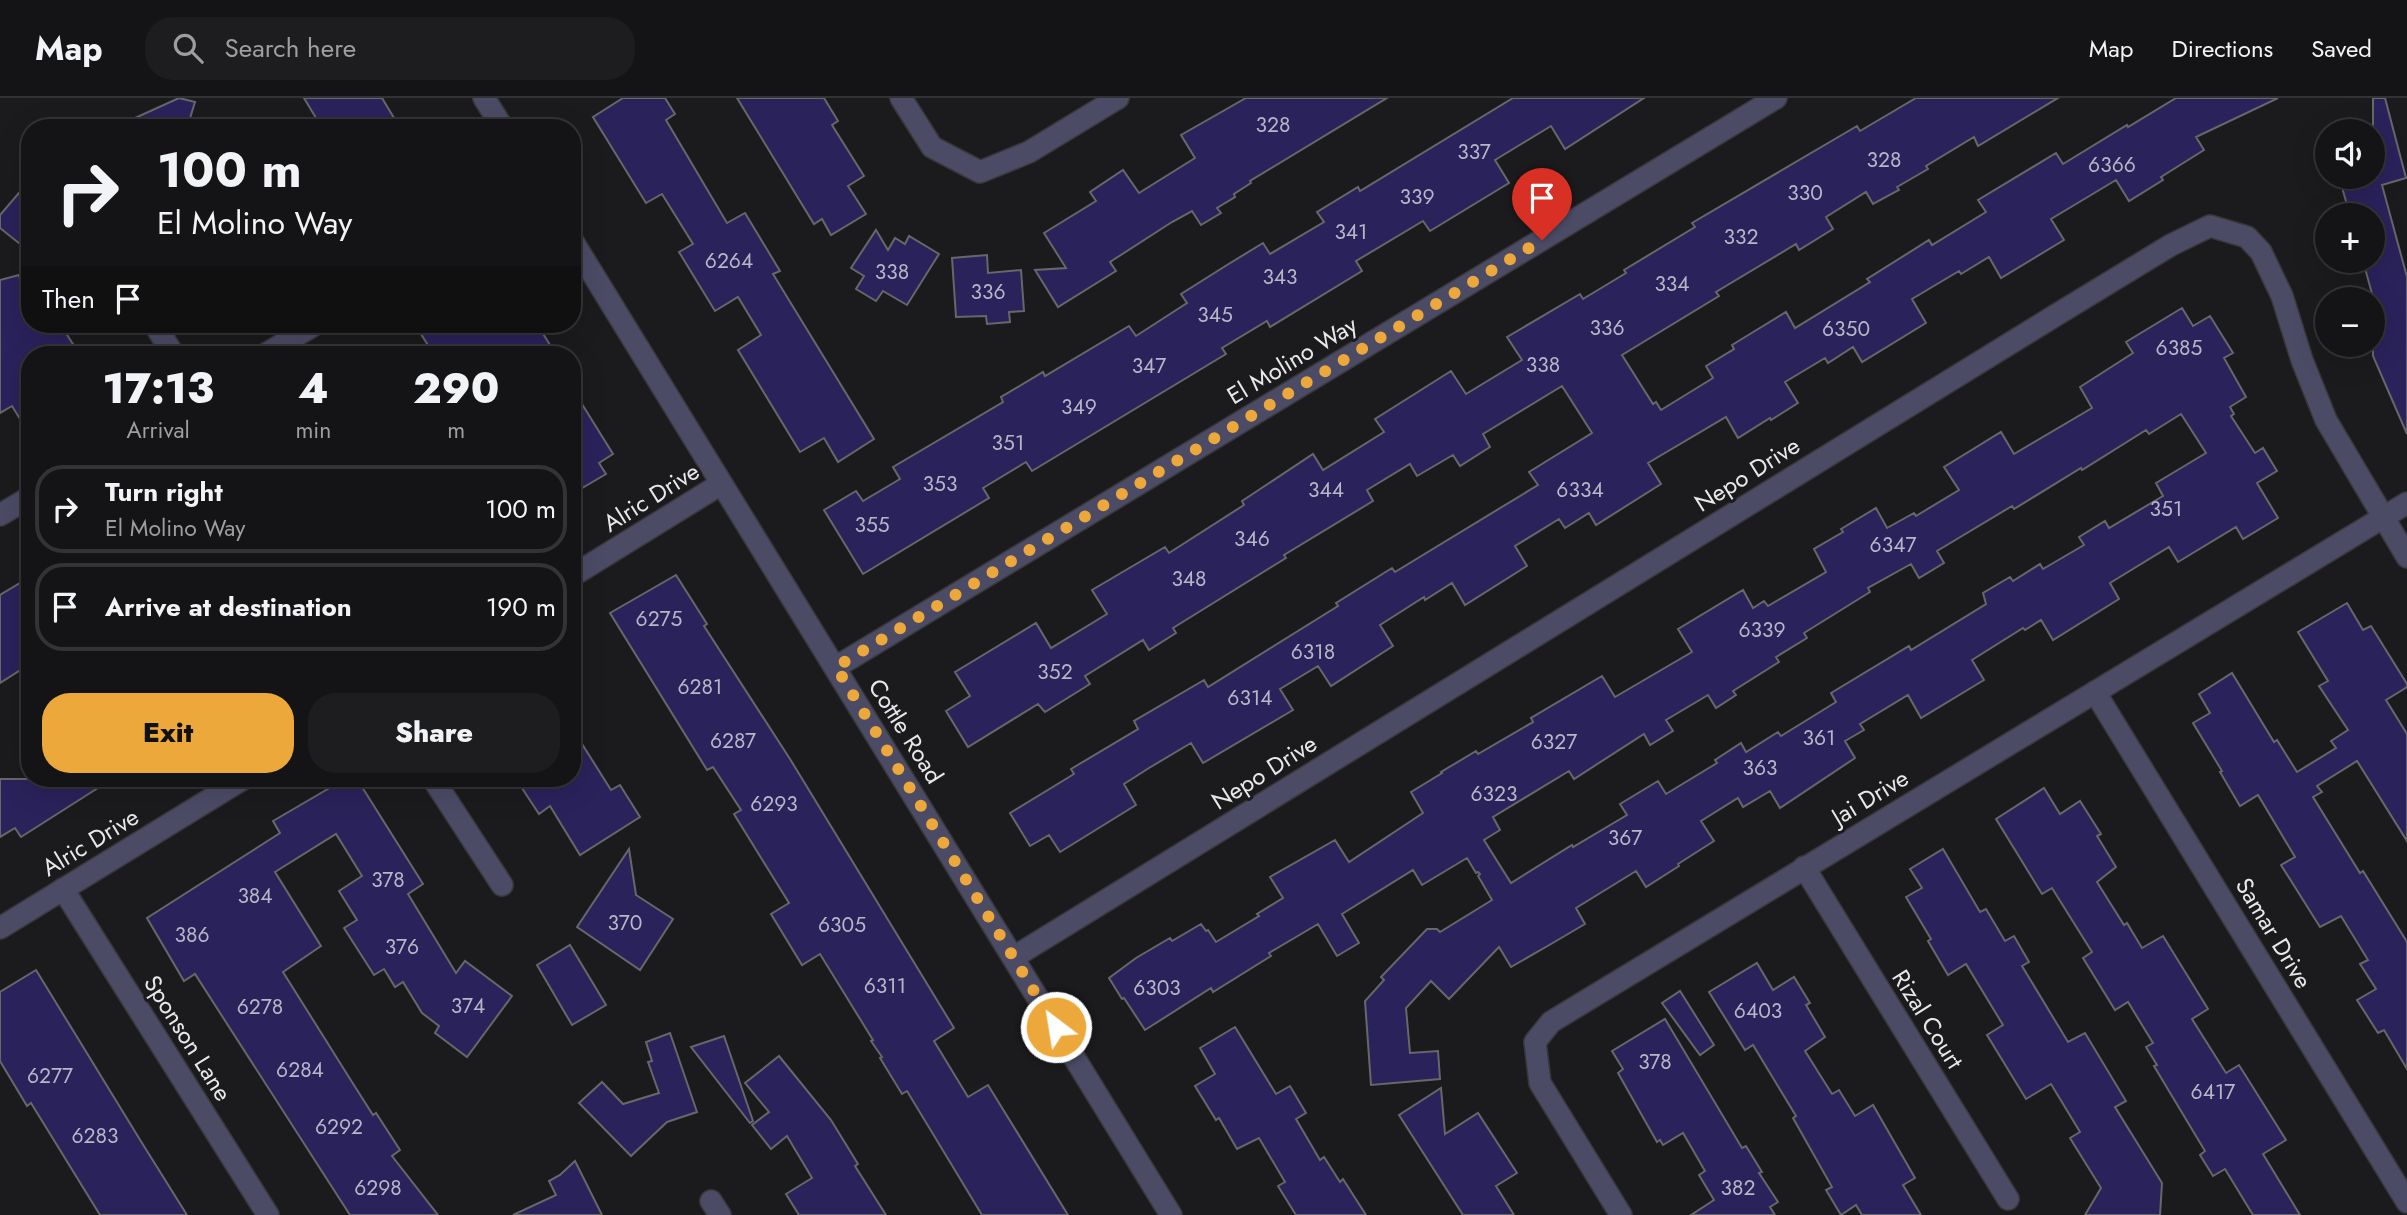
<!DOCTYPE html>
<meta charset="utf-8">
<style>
body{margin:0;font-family:Jost,sans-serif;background:#1d1d1f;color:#f1f3f6;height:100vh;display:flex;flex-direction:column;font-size:26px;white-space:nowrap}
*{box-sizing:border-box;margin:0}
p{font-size:23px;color:#9d9ea1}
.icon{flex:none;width:38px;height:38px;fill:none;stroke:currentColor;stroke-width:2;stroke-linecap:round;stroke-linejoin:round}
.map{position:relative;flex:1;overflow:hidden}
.details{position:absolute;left:21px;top:248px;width:560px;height:441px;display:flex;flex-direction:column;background:#141416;border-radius:28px;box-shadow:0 7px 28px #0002,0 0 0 2px #333335}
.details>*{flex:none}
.guide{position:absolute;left:21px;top:21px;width:560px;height:214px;border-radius:28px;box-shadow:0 7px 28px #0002,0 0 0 2px #333335;background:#141416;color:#f1f3f6;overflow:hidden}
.controls{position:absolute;left:2315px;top:21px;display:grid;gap:14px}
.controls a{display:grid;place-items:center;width:70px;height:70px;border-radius:50%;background:#141416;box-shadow:0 7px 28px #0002,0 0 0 2px #333335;font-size:35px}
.pin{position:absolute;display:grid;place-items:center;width:60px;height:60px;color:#fff;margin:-72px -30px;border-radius:50% 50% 50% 0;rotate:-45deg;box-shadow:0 0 7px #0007}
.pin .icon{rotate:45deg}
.me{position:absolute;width:77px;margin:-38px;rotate:329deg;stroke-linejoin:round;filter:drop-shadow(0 0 5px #0008)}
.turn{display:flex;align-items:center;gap:24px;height:147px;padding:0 21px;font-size:32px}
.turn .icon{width:91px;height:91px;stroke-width:2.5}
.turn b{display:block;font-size:49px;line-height:60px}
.then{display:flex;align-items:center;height:66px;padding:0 21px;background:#0003;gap:14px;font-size:26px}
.eta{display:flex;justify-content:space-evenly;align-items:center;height:119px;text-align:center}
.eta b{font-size:42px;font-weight:800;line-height:49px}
.primary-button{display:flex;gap:14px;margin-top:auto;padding:14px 21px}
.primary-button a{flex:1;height:80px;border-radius:28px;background:#eda83b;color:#111;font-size:28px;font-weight:800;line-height:80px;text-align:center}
.primary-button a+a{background:#1d1d1f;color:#f1f3f6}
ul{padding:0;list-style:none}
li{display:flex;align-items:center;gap:21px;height:88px;margin:0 14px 10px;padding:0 7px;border:4px solid #333335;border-radius:28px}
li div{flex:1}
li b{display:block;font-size:26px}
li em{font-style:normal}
header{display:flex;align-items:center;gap:42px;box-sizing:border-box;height:98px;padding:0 35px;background:#141416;border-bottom:2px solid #333335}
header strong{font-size:33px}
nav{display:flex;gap:38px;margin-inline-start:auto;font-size:24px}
.search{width:490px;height:63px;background:#1d1d1f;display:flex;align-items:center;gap:18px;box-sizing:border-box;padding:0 24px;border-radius:28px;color:#9d9ea1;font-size:26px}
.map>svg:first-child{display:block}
</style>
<header>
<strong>Map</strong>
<div class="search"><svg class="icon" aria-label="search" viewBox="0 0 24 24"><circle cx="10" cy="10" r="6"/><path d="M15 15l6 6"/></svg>Search here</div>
<nav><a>Map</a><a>Directions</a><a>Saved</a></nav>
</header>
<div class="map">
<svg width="2407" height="1117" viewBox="0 0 2407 1117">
<rect width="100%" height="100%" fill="#1b1b1d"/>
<g fill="#2a225b" stroke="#67676a" stroke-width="2" fill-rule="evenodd">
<polygon points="179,0 195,4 187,30 113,30"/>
<polygon points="304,0 382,0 394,20 377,30 322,30"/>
<polygon points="623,0 665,0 675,16 666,22 727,125 745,115 780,173 773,176 874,341 838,364 824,340 800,354 738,252 761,237 738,199 715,213 679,154 693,146 662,96 646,105 593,19"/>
<polygon points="737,0 824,0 838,23 832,27 864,78 848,88 866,116 831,137 822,121 814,126"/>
<polygon points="1246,0 1387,0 1250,83 1251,85 1234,96 1235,99 1217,110 1221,115 1201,127 1192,113 1172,124 1110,164 1116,173 1058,209 1035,172 1066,170 1044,135 1096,103 1090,94 1123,72 1139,95 1195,60 1181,37"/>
<polygon points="1513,0 1644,0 1565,51 1551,28 1495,62 1509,85 1430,133 1423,123 1356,163 1362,173 1270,229 1267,223 1222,250 1226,256 1032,373 1026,364 983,390 989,400 863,476 824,412 856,393 863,403 900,381 893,369 1003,304 1001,299 1043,274 1045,278 1129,228 1136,238 1187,205 1181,196 1227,167 1263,145 1270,156 1324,124 1317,114 1358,89 1360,93"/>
<polygon points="1916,0 2058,0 1978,48 1974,39 1926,68 1928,71 1897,89 1899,92 1873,106 1866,94 1826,119 1833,131 1799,152 1796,146 1716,194 1719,198 1622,257 1653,306 1656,304 1661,312 1713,280 1706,268 1734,251 1732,247 1786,214 1795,230 1870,184 1867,181 1929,142 1932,147 1986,114 1978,102 2056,55 2063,66 2127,27 2128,29 2176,0 2278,0 2196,39 2204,52 2161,79 2163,82 2129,103 2116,82 2051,121 2064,142 2001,180 1989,159 1961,176 1959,173 1912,201 1926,225 1862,264 1853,249 1828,265 1825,260 1785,284 1798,305 1771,322 1770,320 1738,340 1726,319 1648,365 1661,386 1596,427 1589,415 1565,430 1559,421 1515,448 1527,468 1465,507 1452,485 1425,502 1424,499 1380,527 1393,548 1331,588 1318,568 1280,591 1293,612 1203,665 1191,645 1149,670 1124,686 1136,707 1060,754 1049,737 1030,748 1010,715 1074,676 1071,671 1138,631 1134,623 1204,582 1208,589 1338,508 1336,505 1392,470 1395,474 1538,387 1529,374 1592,335 1562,288 1483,336 1490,349 1460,368 1453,357 1417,378 1410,366 1367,392 1373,403 1284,457 1286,460 1173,530 1176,535 1149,552 1143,542 1085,578 1090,586 1045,614 1038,606 968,649 946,613 970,598 955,574 1036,525 1051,550 1107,516 1092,492 1165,449 1169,455 1244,407 1242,403 1313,356 1323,372 1384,334 1375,321 1451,273 1466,296 1522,262 1507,239 1580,196 1583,201 1626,175 1624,172 1695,129 1692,125 1857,28 1860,33"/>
<polygon points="2373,0 2385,0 2406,80 2382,87 2407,179 2407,336 2373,258 2373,229 2383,224 2374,203 2363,163 2373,163 2373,117 2350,117 2339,79 2373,79"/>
<polygon points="30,82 30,154 0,130 0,117"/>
<polygon points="876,132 888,152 895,140 905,146 909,138 939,156 907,207 883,193 876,203 856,191 864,178 851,170"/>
<polygon points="987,157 988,175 1021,172 1024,213 1009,214 1010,224 987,226 986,218 956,219 952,160"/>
<polygon points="19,177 23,194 30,192 30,226 60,226 80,257 30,257 30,337 12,308 0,315 0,182"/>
<path d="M 2182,210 L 2193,228 L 2210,218 L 2233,255 L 2224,260 L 2246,299 L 2230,309 L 2234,316 L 2231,318 L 2255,355 L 2263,350 L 2277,373 L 2257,385 L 2278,420 L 2243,441 L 2236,429 L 2178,464 L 2169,449 L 2110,485 L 2119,501 L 2053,542 L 2041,522 L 2025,532 L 2023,530 L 1972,562 L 1984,582 L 1921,620 L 1908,597 L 1860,626 L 1864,632 L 1845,643 L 1855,660 L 1780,710 L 1770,693 L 1743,709 L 1738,700 L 1701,723 L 1714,743 L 1678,766 L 1679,768 L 1646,789 L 1636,773 L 1576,810 L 1585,826 L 1551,846 L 1511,869 L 1499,849 L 1449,901 L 1431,883 L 1406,910 L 1410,955 L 1438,953 L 1440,981 L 1371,987 L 1365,903 L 1384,882 L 1381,879 L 1427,831 L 1437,831 L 1440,834 L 1492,802 L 1478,778 L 1480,776 L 1478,774 L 1476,775 L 1467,760 L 1422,787 L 1413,772 L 1342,816 L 1359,845 L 1337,858 L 1318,826 L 1269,855 L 1271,858 L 1213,894 L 1211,890 L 1145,932 L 1124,900 L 1122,901 L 1109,880 L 1136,860 L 1170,840 L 1172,843 L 1201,826 L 1206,833 L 1208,832 L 1216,844 L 1259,818 L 1257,816 L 1283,800 L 1270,779 L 1335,742 L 1349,764 L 1423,715 L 1411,694 L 1442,675 L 1441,674 L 1476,653 L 1478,656 L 1533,624 L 1531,620 L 1602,578 L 1615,599 L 1692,554 L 1678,531 L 1743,492 L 1753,510 L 1764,503 L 1768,508 L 1826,474 L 1814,451 L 1843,434 L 1841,431 L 1876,410 L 1887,430 L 1914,415 L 1916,418 L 1959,392 L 1944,369 L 2001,334 L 2014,356 L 2092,310 L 2080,289 L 2133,255 L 2126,244 ZM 2181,316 L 2206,355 L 2156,385 L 2163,398 L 2109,430 L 2105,423 L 2079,439 L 2084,447 L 2043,471 L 2040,466 L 2013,483 L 2010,479 L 1983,495 L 1986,506 L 1911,552 L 1909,548 L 1831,595 L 1836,604 L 1781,638 L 1778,634 L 1746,654 L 1741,645 L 1715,662 L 1717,665 L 1666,696 L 1658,683 L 1620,706 L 1627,717 L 1573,749 L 1572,747 L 1511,785 L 1484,742 L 1500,732 L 1493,719 L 1569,673 L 1574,681 L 1644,636 L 1650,647 L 1673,633 L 1666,622 L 1708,597 L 1716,610 L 1736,597 L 1733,593 L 1779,564 L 1776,559 L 1807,540 L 1804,535 L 1870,494 L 1868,490 L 1911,466 L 1919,480 L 1944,465 L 1937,453 L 2012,408 L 2014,411 L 2081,370 L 2082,372 L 2146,332 L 2149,336 Z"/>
<polygon points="437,226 537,226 550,247 534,257 434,257 421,236"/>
<polygon points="572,290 613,356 599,365 606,376 572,396"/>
<polygon points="676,477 707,526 704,528 790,661 954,930 934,943 968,999 988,987 1068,1117 982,1117 907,993 902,996 880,960 882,959 871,943 873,942 820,856 802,867 771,816 789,805 734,716 741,712 713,669 707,672 610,515"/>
<polygon points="30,479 30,566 0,585 0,497"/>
<polygon points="2347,505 2363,532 2371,528 2407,586 2407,589 2386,602 2407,636 2407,743 2357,663 2317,688 2322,694 2313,699 2360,775 2363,773 2407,844 2407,971 2384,932 2378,935 2357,902 2376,891 2360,866 2368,862 2341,818 2320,829 2281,767 2295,759 2258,697 2240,708 2220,674 2222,673 2193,625 2210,615 2199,596 2232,575 2274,644 2277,642 2297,674 2336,650 2331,643 2348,632 2319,588 2328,583 2298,534"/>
<polygon points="572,630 611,692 620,687 640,719 580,757 550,708 539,716 516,681 572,681"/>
<polygon points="0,681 112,681 21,739 15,730 0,739"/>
<polygon points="345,681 357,681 423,786 408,796 456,875 465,863 512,898 467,959 435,935 439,928 422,915 403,884 395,889 384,871 374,877 344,830 357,822 339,793 362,778 336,736 275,774 321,848 283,874 352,984 373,1017 376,1015 400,1052 392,1058 438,1117 350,1117 195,876 184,883 147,820 280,735 273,723"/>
<polygon points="2044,690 2060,716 2080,703 2101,736 2097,738 2116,769 2097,784 2124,827 2127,825 2142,850 2163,838 2208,911 2192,921 2226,975 2239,967 2286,1042 2263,1056 2300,1117 2253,1117 2225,1071 2213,1078 2200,1057 2205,1053 2154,968 2157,967 2146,949 2153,945 2128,904 2115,912 2083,860 2092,854 2052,790 2042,796 1996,721"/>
<polygon points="629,751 636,797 673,821 640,872 577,829"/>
<polygon points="1943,751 1980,814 1986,811 2005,843 2014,838 2029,864 2022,868 2068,944 2085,935 2126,1003 2115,1009 2162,1085 2160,1117 2085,1117 2101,1090 2070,1040 2080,1034 2051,986 2026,1001 1987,937 2003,927 1966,866 1948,877 1928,843 1931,841 1906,799 1922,790 1910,771"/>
<polygon points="570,847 606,907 572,927 537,867"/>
<polygon points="1757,865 1773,892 1794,879 1810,905 1806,907 1825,939 1805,953 1832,996 1839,992 1855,1018 1873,1007 1915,1080 1903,1087 1921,1117 1862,1117 1856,1107 1841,1117 1826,1092 1832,1089 1793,1020 1796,1018 1753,947 1745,952 1709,894"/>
<polygon points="36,872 142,1045 187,1117 100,1117 31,1005 27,1008 0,963 0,894"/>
<polygon points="1680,893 1714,947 1700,957 1662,905"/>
<polygon points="1665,921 1742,1050 1746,1048 1762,1074 1759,1075 1778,1104 1770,1109 1775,1117 1691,1117 1714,1102 1699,1077 1705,1073 1683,1035 1663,1047 1660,1042 1657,1044 1618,975 1623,971 1612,953"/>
<polygon points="1235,929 1276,996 1290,988 1306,1015 1296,1021 1320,1062 1324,1059 1340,1084 1343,1081 1366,1117 1296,1117 1278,1088 1285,1084 1259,1040 1237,1051 1219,1020 1216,1022 1195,988 1215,976 1200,950"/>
<polygon points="670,935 697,1014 667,1024 631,1058 579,1005 602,984 623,1006 659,995 648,964 652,963 646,944"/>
<polygon points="724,938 753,1023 750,1025 691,949"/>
<polygon points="779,958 831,1022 858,1066 855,1068 886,1117 799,1117 786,1096 812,1080 787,1038 771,1051 752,1027 769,1014 745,985"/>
<polygon points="1441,990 1445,1036 1478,1015 1517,1075 1496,1088 1514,1117 1463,1117 1399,1017"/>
<polygon points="575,1063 602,1117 513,1117 556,1097 549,1083 560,1077"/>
</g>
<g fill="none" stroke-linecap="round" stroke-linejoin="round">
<g stroke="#38383a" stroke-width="24">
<g id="minor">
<polyline points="484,0 503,30"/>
<polyline points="901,0 932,49 980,74 1029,54 1118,0"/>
<polyline points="572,142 1171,1117"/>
<polyline points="154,226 174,257"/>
<polyline points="264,257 316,226"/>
<polyline points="0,417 30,399"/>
<polyline points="572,478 721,386"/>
<polyline points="836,569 1776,0"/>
<polyline points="2095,594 2407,1104"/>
<polyline points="433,681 502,787"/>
<polyline points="1804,769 2008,1101"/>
<polyline points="63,791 268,1117"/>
<polyline points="0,830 243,681"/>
<polyline points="1014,859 2061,214 2171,147 2210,128 2247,139 2261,154 2282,198 2302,262 2326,322 2407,459"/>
<polyline points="711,1103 720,1117"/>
<polyline points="1621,1117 1540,985 1535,944 1551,924 2407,405"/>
</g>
</g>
<use href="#minor" stroke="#4b4b66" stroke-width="21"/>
</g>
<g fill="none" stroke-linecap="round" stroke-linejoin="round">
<polyline stroke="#eda83b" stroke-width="12" stroke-dasharray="0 21.6" points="1056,929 836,569 1542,142"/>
</g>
<g text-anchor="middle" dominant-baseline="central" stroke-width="6" stroke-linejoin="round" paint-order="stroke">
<g font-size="21" fill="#b8b6c6">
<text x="1273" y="27">328</text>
<text x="1474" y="54">337</text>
<text x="1884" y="62">328</text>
<text x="2112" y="67">6366</text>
<text x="1805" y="95">330</text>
<text x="1417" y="99">339</text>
<text x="1351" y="134">341</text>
<text x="1741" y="139">332</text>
<text x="729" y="163">6264</text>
<text x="892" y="174">338</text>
<text x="1280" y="179">343</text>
<text x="1672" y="186">334</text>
<text x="988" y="194">336</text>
<text x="1215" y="217">345</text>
<text x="1607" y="230">336</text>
<text x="1846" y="231">6350</text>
<text x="2179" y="250">6385</text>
<text x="1543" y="267">338</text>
<text x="1149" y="268">347</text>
<text x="1079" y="309">349</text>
<text x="1008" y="345">351</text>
<text x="940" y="386">353</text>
<text x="1326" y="392">344</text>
<text x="1580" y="392">6334</text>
<text x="2166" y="411">351</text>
<text x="872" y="427">355</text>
<text x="1252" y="441">346</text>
<text x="1893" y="447">6347</text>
<text x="1189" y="481">348</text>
<text x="659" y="521">6275</text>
<text x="1762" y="532">6339</text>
<text x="1313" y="554">6318</text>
<text x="1055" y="574">352</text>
<text x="700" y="589">6281</text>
<text x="1250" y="600">6314</text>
<text x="1819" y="640">361</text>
<text x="733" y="643">6287</text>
<text x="1554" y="644">6327</text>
<text x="1760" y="670">363</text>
<text x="1494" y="696">6323</text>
<text x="774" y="706">6293</text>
<text x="1625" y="740">367</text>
<text x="388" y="782">378</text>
<text x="255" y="798">384</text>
<text x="625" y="825">370</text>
<text x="842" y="827">6305</text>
<text x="192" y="837">386</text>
<text x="402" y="849">376</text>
<text x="885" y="888">6311</text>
<text x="1157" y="890">6303</text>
<text x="468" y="908">374</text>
<text x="260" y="909">6278</text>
<text x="1758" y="913">6403</text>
<text x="1655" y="964">378</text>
<text x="300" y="972">6284</text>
<text x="50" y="978">6277</text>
<text x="2213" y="994">6417</text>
<text x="339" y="1029">6292</text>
<text x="95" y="1038">6283</text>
<text x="378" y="1090">6298</text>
<text x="1738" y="1090">382</text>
</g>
<g font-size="24" fill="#e8e8ea" stroke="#1b1b1d">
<text transform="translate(1292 262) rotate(-31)">El Molino Way</text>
<text transform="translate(1747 376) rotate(-32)">Nepo Drive</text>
<text transform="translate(651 399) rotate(-32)">Alric Drive</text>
<text transform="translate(906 633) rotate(58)">Cottle Road</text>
<text transform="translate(1264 674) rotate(-32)">Nepo Drive</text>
<text transform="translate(1870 699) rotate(-31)">Jai Drive</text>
<text transform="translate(90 744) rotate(-31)">Alric Drive</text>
<text transform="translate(2274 835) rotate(59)">Samar Drive</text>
<text transform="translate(1928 921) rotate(58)">Rizal Court</text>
<text transform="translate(188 940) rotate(58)">Sponson Lane</text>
</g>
</g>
</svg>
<div class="controls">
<a><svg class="icon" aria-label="sound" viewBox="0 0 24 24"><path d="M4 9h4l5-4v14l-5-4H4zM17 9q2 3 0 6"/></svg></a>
<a>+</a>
<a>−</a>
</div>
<div class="pin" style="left:1542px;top:142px;background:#d93025"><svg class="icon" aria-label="arrive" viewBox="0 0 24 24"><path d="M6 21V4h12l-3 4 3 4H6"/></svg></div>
<svg class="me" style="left:1056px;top:929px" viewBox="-20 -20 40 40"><circle r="17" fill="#eda83b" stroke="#fff" stroke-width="3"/><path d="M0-11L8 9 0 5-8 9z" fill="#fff"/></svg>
<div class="guide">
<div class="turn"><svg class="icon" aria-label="right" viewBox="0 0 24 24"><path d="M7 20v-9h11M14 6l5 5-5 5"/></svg><div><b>100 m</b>El Molino Way</div></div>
<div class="then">Then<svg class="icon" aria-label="arrive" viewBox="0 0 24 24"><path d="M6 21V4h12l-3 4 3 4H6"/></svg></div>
</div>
<section class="details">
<div class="eta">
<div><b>17:13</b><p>Arrival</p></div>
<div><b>4</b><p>min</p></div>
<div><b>290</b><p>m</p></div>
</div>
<ul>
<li><svg class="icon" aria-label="right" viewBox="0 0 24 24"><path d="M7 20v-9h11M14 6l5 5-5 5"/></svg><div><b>Turn right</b><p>El Molino Way</p></div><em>100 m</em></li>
<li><svg class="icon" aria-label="arrive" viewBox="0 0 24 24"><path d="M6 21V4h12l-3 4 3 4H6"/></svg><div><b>Arrive at destination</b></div><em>190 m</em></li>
</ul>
<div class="primary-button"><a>Exit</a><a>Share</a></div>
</section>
</div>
